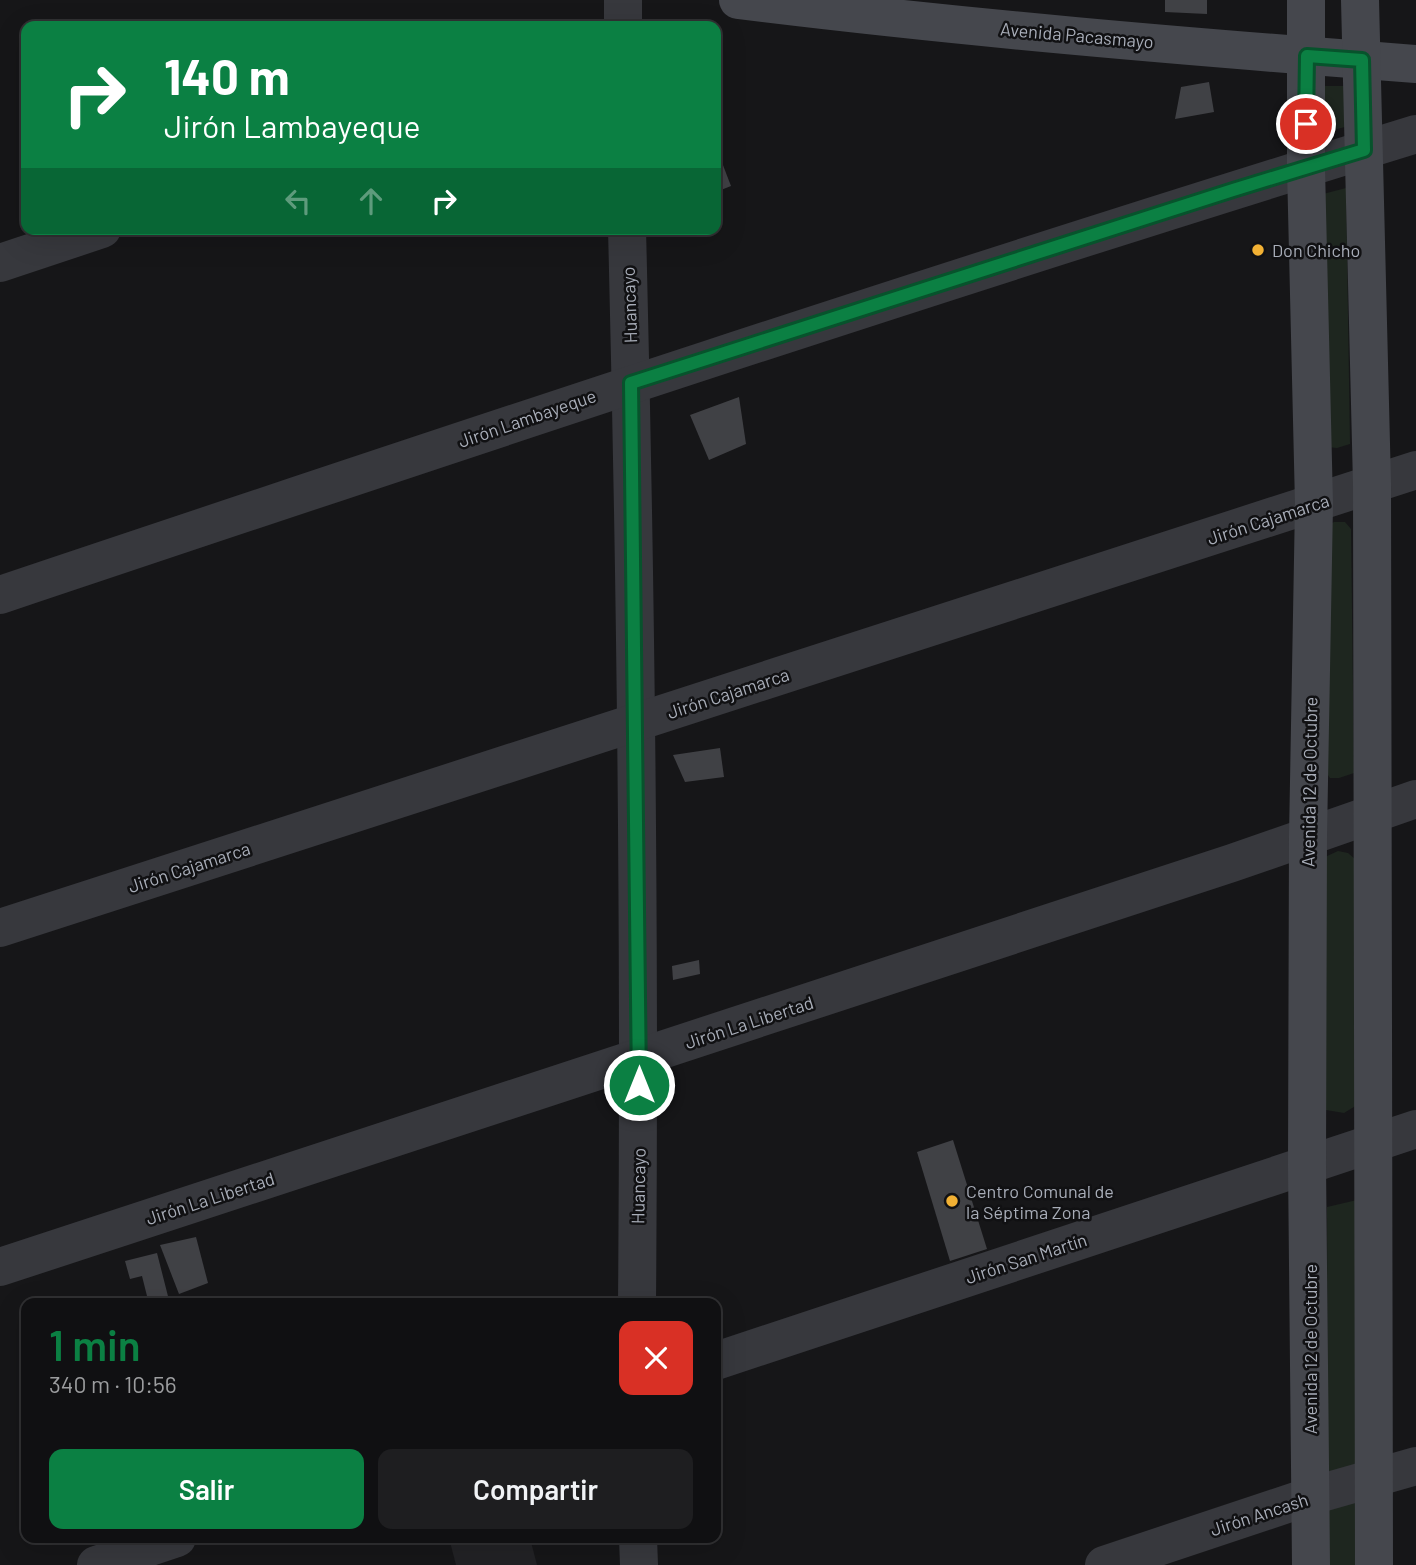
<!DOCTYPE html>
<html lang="es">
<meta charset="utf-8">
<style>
body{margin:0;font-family:Barlow,sans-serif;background:#1e1e20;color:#f1f3f6;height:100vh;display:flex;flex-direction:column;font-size:26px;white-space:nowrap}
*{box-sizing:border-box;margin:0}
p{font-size:23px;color:#9c9d9f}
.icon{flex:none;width:38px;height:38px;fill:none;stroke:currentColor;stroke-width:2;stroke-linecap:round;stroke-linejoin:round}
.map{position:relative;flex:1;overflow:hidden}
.sheet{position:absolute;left:21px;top:1298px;width:700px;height:245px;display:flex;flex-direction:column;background:#101012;border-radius:14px;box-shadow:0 7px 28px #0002,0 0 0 2px #303032}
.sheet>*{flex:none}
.hud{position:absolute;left:21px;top:21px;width:700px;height:214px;border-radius:14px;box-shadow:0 7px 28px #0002,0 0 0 2px #303032;background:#0b8043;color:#fff;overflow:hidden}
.pin{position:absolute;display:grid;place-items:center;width:60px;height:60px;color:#fff;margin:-30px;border:4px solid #fff;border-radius:50%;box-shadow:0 2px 7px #0007}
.me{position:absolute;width:77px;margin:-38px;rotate:0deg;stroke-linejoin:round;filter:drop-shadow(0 0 5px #0008)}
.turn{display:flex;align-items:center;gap:24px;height:147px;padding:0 28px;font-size:32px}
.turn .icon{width:91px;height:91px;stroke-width:2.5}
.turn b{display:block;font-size:49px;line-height:60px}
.lanes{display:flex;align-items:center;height:66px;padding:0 28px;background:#0003;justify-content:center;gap:35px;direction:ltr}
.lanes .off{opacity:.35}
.round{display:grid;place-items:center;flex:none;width:74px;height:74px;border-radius:14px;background:#1e1e20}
.summary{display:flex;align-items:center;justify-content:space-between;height:119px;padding:0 28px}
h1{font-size:42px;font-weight:600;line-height:52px;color:#0b8043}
.cta{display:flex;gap:14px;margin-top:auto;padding:14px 28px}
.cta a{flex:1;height:80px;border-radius:14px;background:#0b8043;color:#fff;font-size:28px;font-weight:600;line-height:80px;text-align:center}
.cta a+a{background:#1e1e20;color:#f1f3f6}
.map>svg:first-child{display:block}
</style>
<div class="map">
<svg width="1416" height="1565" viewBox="0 0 1416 1565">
<rect width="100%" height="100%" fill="#161618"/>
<polygon fill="#222225" points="449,1538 530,1538 537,1565 456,1565"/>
<g fill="#1e261f">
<polygon points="1323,86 1344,86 1345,127 1337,129 1324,125"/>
<polygon points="1346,188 1350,444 1337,448 1327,447 1323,194"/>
<polygon points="1334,522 1345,522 1351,529 1354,773 1339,778 1330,778 1323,768 1323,529"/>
<polygon points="1338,851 1348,853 1356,860 1357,1105 1344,1113 1326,1110 1325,857"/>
<polygon points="1357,1200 1357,1565 1328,1565 1327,1207"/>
</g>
<g fill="#404145">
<polygon points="1165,0 1207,0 1207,14 1165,12"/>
<polygon points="1209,82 1214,112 1175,119 1181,87"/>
<polygon points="716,147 731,186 716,192"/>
<polygon points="739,397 746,444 709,460 690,415"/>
<polygon points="720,748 724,777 685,782 673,755"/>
<polygon points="699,960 700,974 673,980 672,966"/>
<polygon points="953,1140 987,1249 950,1261 917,1152"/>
<polygon points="196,1237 208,1283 179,1294 160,1245"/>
<polygon points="157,1253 170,1304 149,1304 142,1276 130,1279 125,1261"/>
</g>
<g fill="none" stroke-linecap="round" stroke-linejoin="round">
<g stroke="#37383d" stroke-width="38">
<polyline points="623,26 623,0"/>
<path d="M 627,229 C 636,587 640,946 637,1304"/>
<polyline points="0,263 102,229"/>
<path d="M 0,595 C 471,437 942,280 1416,134"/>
<polyline points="0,928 1416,470"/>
<polyline points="0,1267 1232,863 1416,799"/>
<polyline points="716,1361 1416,1129"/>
<polyline points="638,1538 639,1565"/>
<polyline points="96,1565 177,1538"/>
<polyline points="1104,1565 1311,1496 1416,1466"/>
</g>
<g stroke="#45474d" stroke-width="38">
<path d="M 738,0 C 963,28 1190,47 1416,64"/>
<polyline points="1306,0 1306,168 1314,504 1308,837 1307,1165 1311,1565"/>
<polyline points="1360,0 1372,484 1374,1565"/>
</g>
</g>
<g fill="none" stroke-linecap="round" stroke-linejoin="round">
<g stroke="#07532c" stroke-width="18">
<polyline id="route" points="639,1085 631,383 1233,190 1364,150 1362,60 1307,56 1306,124"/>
</g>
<use href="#route" stroke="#0b8043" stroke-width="12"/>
</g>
<g fill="#f2b134" stroke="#111113" stroke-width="2.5">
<circle cx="1258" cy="250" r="7"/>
<circle cx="952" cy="1201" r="7"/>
</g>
<g text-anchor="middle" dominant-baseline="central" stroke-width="5" stroke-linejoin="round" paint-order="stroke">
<g font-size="18" fill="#a8adb8" stroke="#111113">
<text transform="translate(1077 35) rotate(5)">Avenida Pacasmayo</text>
<text transform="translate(629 305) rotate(-92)">Huancayo</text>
<text transform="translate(527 418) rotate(-19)">Jirón Lambayeque</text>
<text transform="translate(1268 519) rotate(-18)">Jirón Cajamarca</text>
<text transform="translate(728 693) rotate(-18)">Jirón Cajamarca</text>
<text transform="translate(1309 782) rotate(-89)">Avenida 12 de Octubre</text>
<text transform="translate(189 867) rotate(-18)">Jirón Cajamarca</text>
<text transform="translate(749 1022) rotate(-18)">Jirón La Libertad</text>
<text transform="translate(638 1186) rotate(-89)">Huancayo</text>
<text transform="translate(210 1198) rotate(-18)">Jirón La Libertad</text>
<text transform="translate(1026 1258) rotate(-18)">Jirón San Martín</text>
<text transform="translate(1310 1349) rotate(-90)">Avenida 12 de Octubre</text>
<text transform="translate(1259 1514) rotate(-18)">Jirón Ancash</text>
</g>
<g font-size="18" fill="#a8adb8" stroke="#111113" text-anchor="start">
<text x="1272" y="250">Don Chicho</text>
<text x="966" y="1191">Centro Comunal de<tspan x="966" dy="21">la Séptima Zona</tspan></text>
</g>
</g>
</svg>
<div class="pin" style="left:1306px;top:124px;background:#d93025"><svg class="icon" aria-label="arrive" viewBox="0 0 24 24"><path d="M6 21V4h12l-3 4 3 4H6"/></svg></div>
<svg class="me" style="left:639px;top:1085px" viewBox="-20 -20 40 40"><circle r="17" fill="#0b8043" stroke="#fff" stroke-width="3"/><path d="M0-11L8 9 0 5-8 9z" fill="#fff"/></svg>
<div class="hud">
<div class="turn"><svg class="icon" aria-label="right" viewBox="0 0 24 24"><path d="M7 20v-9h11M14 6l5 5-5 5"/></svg><div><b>140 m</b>Jirón Lambayeque</div></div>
<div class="lanes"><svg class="icon off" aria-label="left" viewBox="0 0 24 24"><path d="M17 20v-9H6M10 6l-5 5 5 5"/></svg><svg class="icon off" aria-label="ahead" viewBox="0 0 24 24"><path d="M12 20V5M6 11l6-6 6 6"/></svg><svg class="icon" aria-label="right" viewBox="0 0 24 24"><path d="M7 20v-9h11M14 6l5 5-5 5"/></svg></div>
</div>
<section class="sheet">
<div class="summary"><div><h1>1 min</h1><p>340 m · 10:56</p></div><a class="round" style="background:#d93025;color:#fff"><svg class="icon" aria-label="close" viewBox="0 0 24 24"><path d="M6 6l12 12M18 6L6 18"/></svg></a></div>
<div class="cta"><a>Salir</a><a>Compartir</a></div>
</section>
</div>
